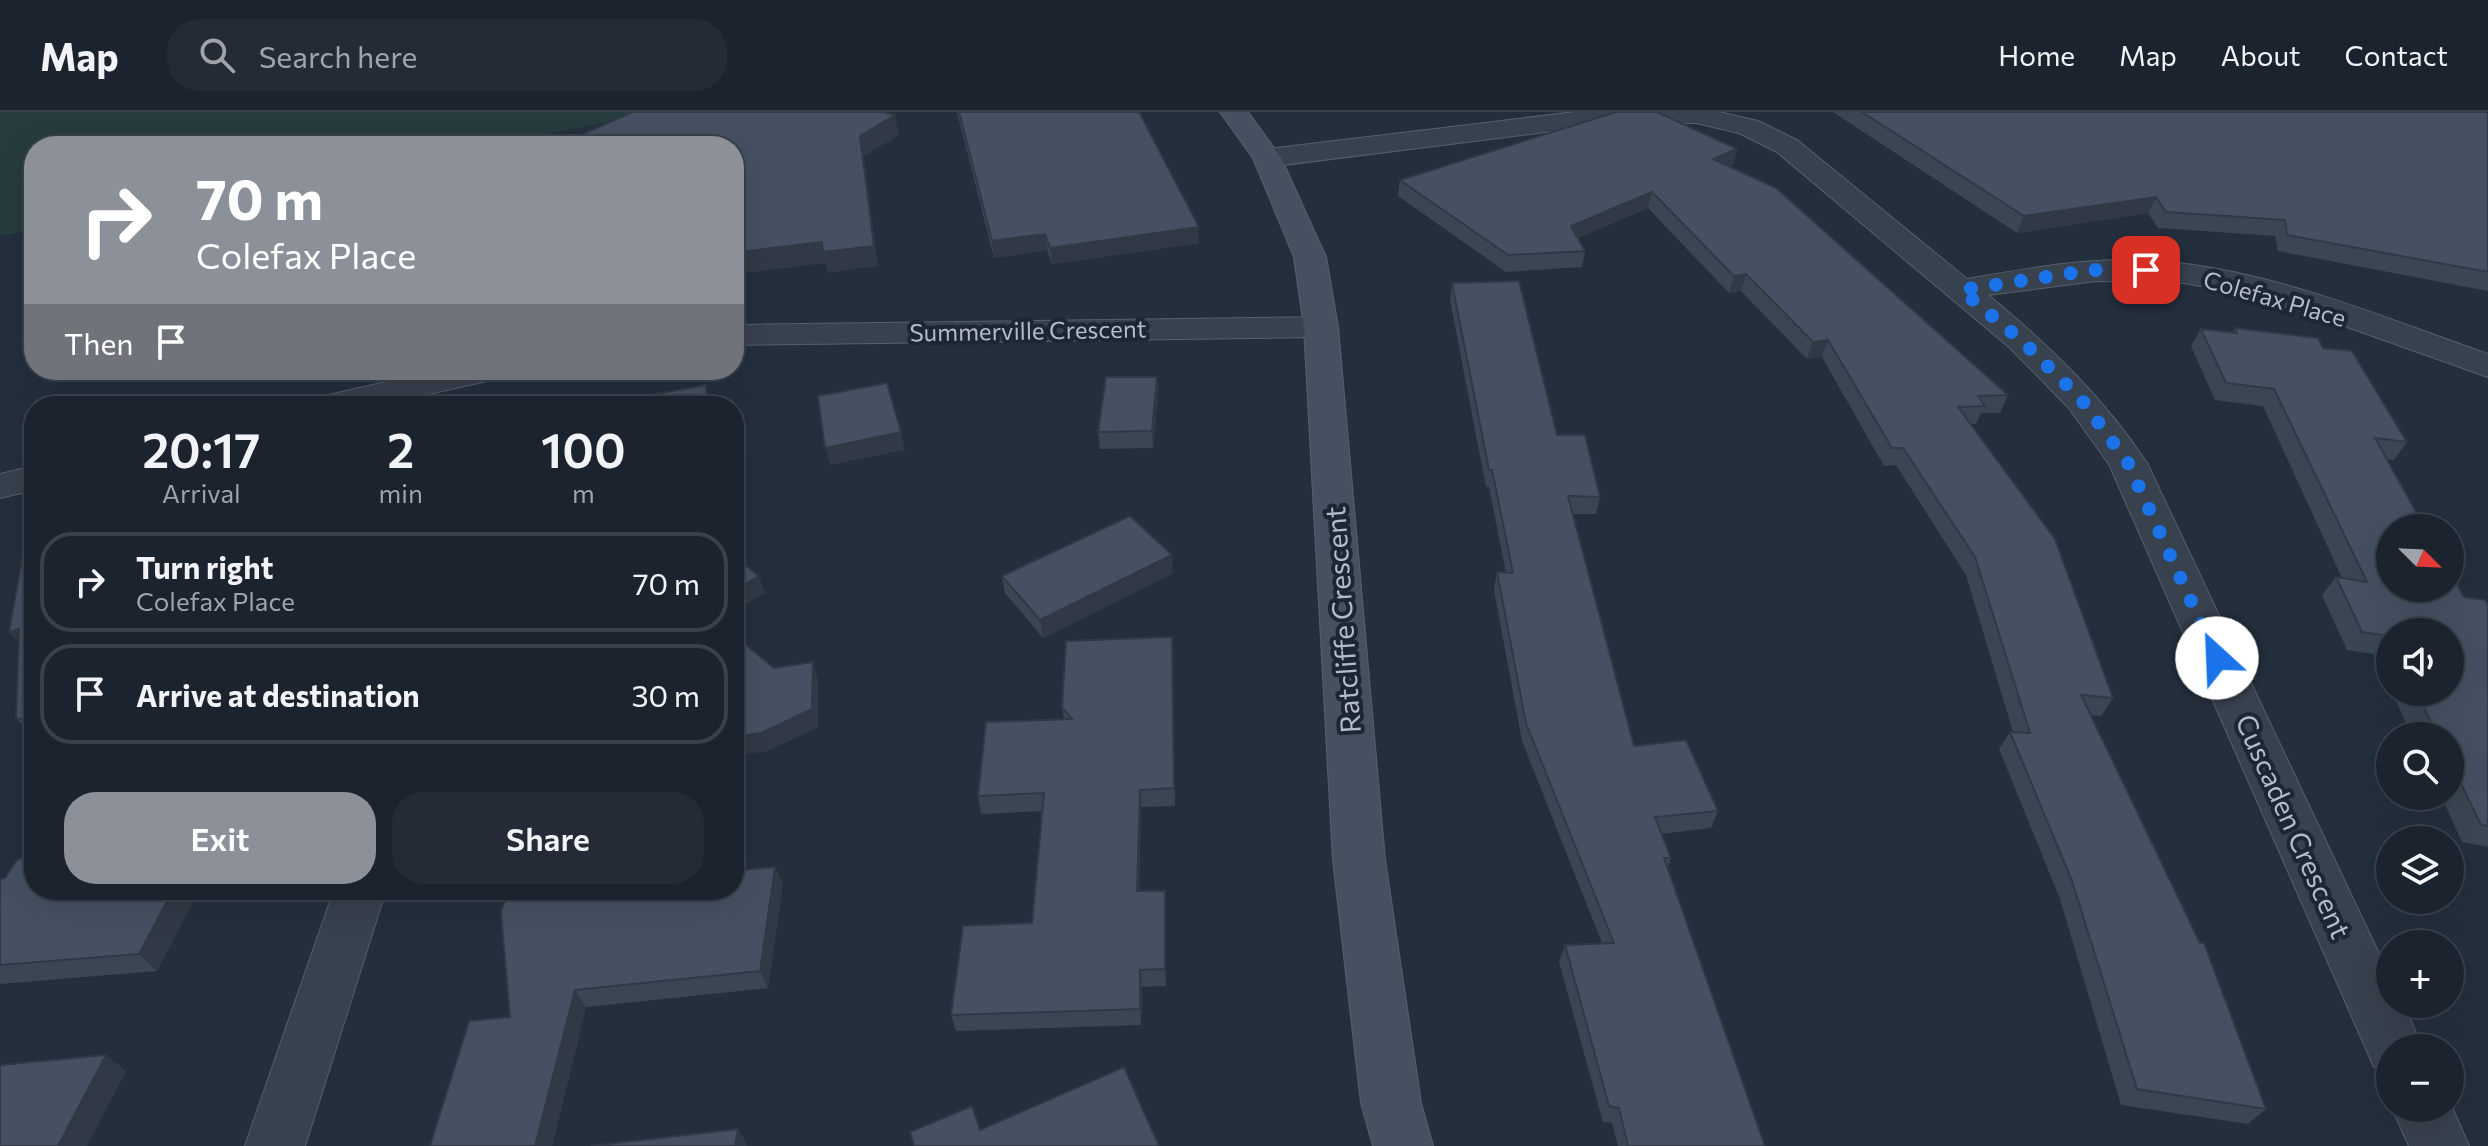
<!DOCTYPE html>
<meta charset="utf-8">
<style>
body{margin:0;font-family:Commissioner,sans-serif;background:#242b36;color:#f1f3f6;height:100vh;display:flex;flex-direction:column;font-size:30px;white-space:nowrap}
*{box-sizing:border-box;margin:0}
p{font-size:26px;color:#a0a4aa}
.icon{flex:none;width:44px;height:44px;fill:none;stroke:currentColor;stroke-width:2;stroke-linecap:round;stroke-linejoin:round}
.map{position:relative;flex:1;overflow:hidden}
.side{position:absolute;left:24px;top:284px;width:720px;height:504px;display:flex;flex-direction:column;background:#1b232e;border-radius:32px;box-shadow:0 8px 32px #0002,0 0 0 2px #39404a}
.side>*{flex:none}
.banner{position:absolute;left:24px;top:24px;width:720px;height:244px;border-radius:32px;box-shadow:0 8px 32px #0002,0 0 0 2px #39404a;background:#8c9099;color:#fff;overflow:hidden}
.needle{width:52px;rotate:114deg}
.tools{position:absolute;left:2376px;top:402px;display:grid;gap:16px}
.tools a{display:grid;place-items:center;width:88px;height:88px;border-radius:50%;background:#1b232e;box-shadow:0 8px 32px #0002,0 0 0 2px #39404a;font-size:40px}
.pin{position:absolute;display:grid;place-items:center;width:68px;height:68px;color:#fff;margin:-34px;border-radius:16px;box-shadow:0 4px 12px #0006}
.me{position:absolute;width:88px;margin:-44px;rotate:335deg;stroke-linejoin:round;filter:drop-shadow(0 0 6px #0008)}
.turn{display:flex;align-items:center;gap:28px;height:168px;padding:0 40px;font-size:36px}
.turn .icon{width:104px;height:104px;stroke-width:2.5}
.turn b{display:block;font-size:56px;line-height:68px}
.then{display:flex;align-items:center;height:76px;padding:0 40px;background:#0003;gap:16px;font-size:30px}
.eta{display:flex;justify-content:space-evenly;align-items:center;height:136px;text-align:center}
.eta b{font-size:48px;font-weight:600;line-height:56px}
.cta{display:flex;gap:16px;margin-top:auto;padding:16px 40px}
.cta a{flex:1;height:92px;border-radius:32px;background:#8c9099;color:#fff;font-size:32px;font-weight:600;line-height:92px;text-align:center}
.cta a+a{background:#242b36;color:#f1f3f6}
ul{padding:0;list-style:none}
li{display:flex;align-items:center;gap:24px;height:100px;margin:0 16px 12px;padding:0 24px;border:4px solid #39404a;border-radius:32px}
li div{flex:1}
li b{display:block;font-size:30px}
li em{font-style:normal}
header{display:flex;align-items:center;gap:48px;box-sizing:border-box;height:112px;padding:0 40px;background:#1b232e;border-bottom:2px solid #39404a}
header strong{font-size:38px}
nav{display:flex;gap:44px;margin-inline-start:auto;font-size:28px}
.search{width:560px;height:72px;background:#242b36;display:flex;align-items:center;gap:20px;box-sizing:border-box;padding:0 28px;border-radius:32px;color:#a0a4aa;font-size:30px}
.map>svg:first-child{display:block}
</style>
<header>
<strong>Map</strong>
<div class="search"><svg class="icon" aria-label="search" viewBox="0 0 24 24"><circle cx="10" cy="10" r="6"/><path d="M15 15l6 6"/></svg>Search here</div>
<nav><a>Home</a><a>Map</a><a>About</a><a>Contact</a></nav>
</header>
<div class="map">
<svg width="2488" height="1034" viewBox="0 0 2488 1034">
<rect width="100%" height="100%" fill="#242f3e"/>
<polygon fill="#263c3f" points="0,0 660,0 486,34 34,34 34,118 0,124"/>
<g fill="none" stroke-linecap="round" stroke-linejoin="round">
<g stroke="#565f6c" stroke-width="2">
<g id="street">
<path d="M 1575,0 L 1719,0 L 1758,9 L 1797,28 L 1967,167 C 2025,157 2084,146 2143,148 C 2263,154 2376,203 2488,242 L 2488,265 L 2305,200 L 2228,179 L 2184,171 L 2096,169 L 1988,183 C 2049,233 2103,285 2147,351 L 2390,865 L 2390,892 L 2403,892 L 2423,936 L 2390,936 L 2390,961 L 2374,955 L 2109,352 L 2068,295 L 2009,235 L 1777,40 L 1739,21 L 1696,11 L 1626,10 L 1267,55 L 1257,52 L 1253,46 L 1257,40 L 1267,37 Z"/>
<polygon points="1321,205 1333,208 1338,215 1333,222 1321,225 734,233 734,213"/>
<polygon points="439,258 505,258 500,266 376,294 310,294 315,286"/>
<polygon points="34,354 34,378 0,386 0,362"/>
<polygon points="334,778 386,778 305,1034 245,1034"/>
<polygon points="2450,991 2469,1034 2409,1034 2392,996 2450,996"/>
</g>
</g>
<g stroke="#565f6c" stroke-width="2">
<polygon id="secondary" points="1220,0 1248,0 1281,46 1326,145 1338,215 1385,748 1421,991 1433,1034 1373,1034 1361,991 1333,748 1304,215 1294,145 1253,46"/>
</g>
<use href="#street" fill="#38414e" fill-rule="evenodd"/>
<use href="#secondary" fill="#465061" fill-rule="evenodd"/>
</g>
<g fill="#3b4654">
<polygon points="957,0 1139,0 1199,131 1052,152 1047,138 994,146"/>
<polygon points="1833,0 2488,0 2488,179 2278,139 2275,124 2158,116 2148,101 2017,121"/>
<polygon points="1737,37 1733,53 1729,54 2008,283 2000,301 1981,301 1976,312 1970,312 2113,586 2101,604 2090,603 2266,997 2248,1012 2121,993 2060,787 1999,637 2010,620 2013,620 1966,463 1896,353 1884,354 1822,245 1807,247 1741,179 1729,181 1648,96 1578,126 1585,139 1582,155 1506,160 1398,84 1400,68"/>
<polygon points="1452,171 1600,385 1596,402 1572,402 1634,634 1718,699 1711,716 1661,722 1671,746 1668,755 1765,1034 1618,1034 1612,1011 1603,1010 1559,850 1565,833 1602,831 1522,629 1494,478 1497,460 1506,461 1489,375 1486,375 1450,188"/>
<polygon points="2235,216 2323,236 2407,330 2394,348 2387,347 2464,485 2488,493 2488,735 2462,730 2441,684 2450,684 2450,624 2412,624 2392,580 2450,580 2390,520 2390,576 2374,542 2347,538 2322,483 2336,465 2342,466 2263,294 2215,288 2191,234 2201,217 2232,221"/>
<polygon points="1157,265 1158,282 1153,336 1100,337 1098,320"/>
<polygon points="34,417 34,624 16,606"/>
<polygon points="1173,461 1043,526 1005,481 1002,464"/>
<polygon points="1172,525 1175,694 1141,695 1139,779 1165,779 1166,796 1166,874 1142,875 1141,913 956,919 951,903 1032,811 1042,699 981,702 978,684 1064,607 1062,595"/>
<polygon points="5,766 34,778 199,778 157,859 0,872 0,767"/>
<polygon points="783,772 768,876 586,895 552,1034 430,1034 510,905"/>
</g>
<g fill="#303945">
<polygon points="895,3 899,23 864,44 878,154 828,161 825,151 745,161 740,144 734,145 734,123 739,122 822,130 860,24"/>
<polygon points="1737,37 1733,53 1708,62 1713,47"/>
<polygon points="1652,80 1648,96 1568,130 1571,114"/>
<polygon points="2156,85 2148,101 2017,121 2024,104"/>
<polygon points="1199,115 1199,131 1052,152 1050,136"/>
<polygon points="1045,122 1047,138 994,146 992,129"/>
<polygon points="1746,162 1741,179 1729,181 1734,164"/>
<polygon points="1828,228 1822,245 1807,247 1813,230"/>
<polygon points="79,258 137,258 88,270"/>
<polygon points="198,258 235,258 204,266"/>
<polygon points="1157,265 1158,282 1153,336 1152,319"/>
<polygon points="706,273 711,290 712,294 707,294"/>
<polygon points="901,320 905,338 830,353 825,336"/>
<polygon points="1172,443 1173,461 1043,526 1040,508"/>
<polygon points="759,464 765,481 734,500 734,478"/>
<polygon points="19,517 25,538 9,520"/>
<polygon points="813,550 818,568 818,615 768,639 734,644 734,625"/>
<polygon points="1140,678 1141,695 1139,796 1137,779"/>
<polygon points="775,755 783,772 768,876 760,859"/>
<polygon points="173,778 199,778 157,859 139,842"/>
<polygon points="1165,779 1166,796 1166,874 1165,857"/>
<polygon points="1140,858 1142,875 1141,913 1140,897"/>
<polygon points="575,878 586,895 552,1034 535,1034"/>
<polygon points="106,943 126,959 87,1034 58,1034"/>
<polygon points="738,1017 747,1032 747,1034 735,1034"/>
</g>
<g fill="#455162" stroke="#303945" stroke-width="2">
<polygon points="632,0 883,0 895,3 860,24 874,134 823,140 822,130 739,140 739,122 734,123 734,34 556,34"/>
<polygon points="959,0 1139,0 1199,115 1050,136 1045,122 992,129"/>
<polygon points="1616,0 1657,0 1737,37 1713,47 1776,76 2008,283 1978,284 1985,294 1958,295 2055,427 2113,586 2081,583 2200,831 2204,831 2266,997 2137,977 2072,769 2010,620 2030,621 1975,445 1903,336 1892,336 1828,228 1813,230 1746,162 1734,164 1652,80 1571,114 1585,139 1508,143 1400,68"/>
<polygon points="1862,0 2488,0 2488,160 2287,123 2285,108 2166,100 2156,85 2024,104"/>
<polygon points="1519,169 1557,323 1585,323 1600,385 1568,384 1634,634 1686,628 1718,699 1655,705 1671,746 1664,746 1765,1034 1628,1034 1619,996 1609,994 1565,833 1614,831 1526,611 1497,460 1513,461 1492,358 1489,358 1452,171"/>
<polygon points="2235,216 2318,226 2323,236 2352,239 2407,330 2375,326 2425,416 2390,416 2390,476 2450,476 2450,460 2464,485 2485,488 2488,493 2488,714 2481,713 2450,649 2450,624 2438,624 2416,580 2450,580 2450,520 2390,520 2390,526 2389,524 2362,520 2336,465 2367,470 2274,277 2226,271 2201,217 2237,221"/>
<polygon points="1106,265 1157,265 1152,319 1098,320"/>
<polygon points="887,271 901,320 825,336 818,284"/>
<polygon points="706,273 707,294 586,294"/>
<polygon points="1130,404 1172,443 1040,508 1002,464"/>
<polygon points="34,417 34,610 16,606 19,517 9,520 27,419"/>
<polygon points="734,444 759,464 734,478"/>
<polygon points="734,523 774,556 813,550 812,597 761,621 734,625"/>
<polygon points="1172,525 1174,676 1140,678 1137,779 1165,779 1165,857 1140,858 1140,897 951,903 963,814 1032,811 1044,681 978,684 986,610 1072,607 1062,595 1066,529"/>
<polygon points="34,739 34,778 173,778 139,842 0,853 0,767 5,766 16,749"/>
<polygon points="775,755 760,859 575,878 535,1034 430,1034 469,909 510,905 501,800 508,778 734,778 734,759"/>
<polygon points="106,943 58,1034 0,1034 0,953"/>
<polygon points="1124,955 1159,1034 914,1034 910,1020 972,994 980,1018"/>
<polygon points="738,1017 735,1034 590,1034"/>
</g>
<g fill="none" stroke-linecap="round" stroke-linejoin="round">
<polyline stroke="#1a73e8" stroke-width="14" stroke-dasharray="0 25.2" points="2146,158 2092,158 1961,178 2021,228 2081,287 2128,351 2217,546"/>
</g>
<g text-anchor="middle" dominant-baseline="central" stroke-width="8" stroke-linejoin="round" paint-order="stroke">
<g font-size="24" fill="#b4bcc9" stroke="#1d2633">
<text transform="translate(2275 186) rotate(16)">Colefax Place</text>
<text transform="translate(1028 218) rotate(-1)">Summerville Crescent</text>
</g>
<g font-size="28" fill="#b4bcc9" stroke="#1d2633">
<text transform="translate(1342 508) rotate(-94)">Ratcliffe Crescent</text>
<text transform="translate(2294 714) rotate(66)">Cuscaden Crescent</text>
</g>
</g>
</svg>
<div class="tools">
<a><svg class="needle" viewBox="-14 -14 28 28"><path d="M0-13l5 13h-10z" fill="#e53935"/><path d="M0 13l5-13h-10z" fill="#a0a4aa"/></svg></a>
<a><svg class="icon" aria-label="sound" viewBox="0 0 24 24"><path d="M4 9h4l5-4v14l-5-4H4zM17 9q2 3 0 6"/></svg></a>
<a><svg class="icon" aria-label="search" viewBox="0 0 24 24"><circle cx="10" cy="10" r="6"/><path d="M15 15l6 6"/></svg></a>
<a><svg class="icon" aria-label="layers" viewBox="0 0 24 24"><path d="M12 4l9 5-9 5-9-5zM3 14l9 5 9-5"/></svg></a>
<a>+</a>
<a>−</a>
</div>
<div class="pin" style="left:2146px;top:158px;background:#d93025"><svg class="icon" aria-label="arrive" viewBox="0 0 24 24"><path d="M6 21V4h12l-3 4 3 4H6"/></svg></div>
<svg class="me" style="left:2217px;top:546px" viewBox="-20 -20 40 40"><circle r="19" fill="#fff"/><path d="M0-13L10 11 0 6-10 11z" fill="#1a73e8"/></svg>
<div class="banner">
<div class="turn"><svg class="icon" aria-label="right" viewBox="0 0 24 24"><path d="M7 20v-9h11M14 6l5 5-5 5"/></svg><div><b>70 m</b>Colefax Place</div></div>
<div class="then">Then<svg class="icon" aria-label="arrive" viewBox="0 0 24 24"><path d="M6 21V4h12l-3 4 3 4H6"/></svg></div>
</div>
<section class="side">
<div class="eta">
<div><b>20:17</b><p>Arrival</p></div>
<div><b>2</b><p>min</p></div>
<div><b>100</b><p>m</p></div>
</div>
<ul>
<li><svg class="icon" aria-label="right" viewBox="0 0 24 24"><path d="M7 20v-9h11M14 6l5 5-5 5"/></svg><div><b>Turn right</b><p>Colefax Place</p></div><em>70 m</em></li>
<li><svg class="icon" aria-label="arrive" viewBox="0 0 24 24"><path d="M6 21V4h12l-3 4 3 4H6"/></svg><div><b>Arrive at destination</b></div><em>30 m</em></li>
</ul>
<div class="cta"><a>Exit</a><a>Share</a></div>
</section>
</div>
